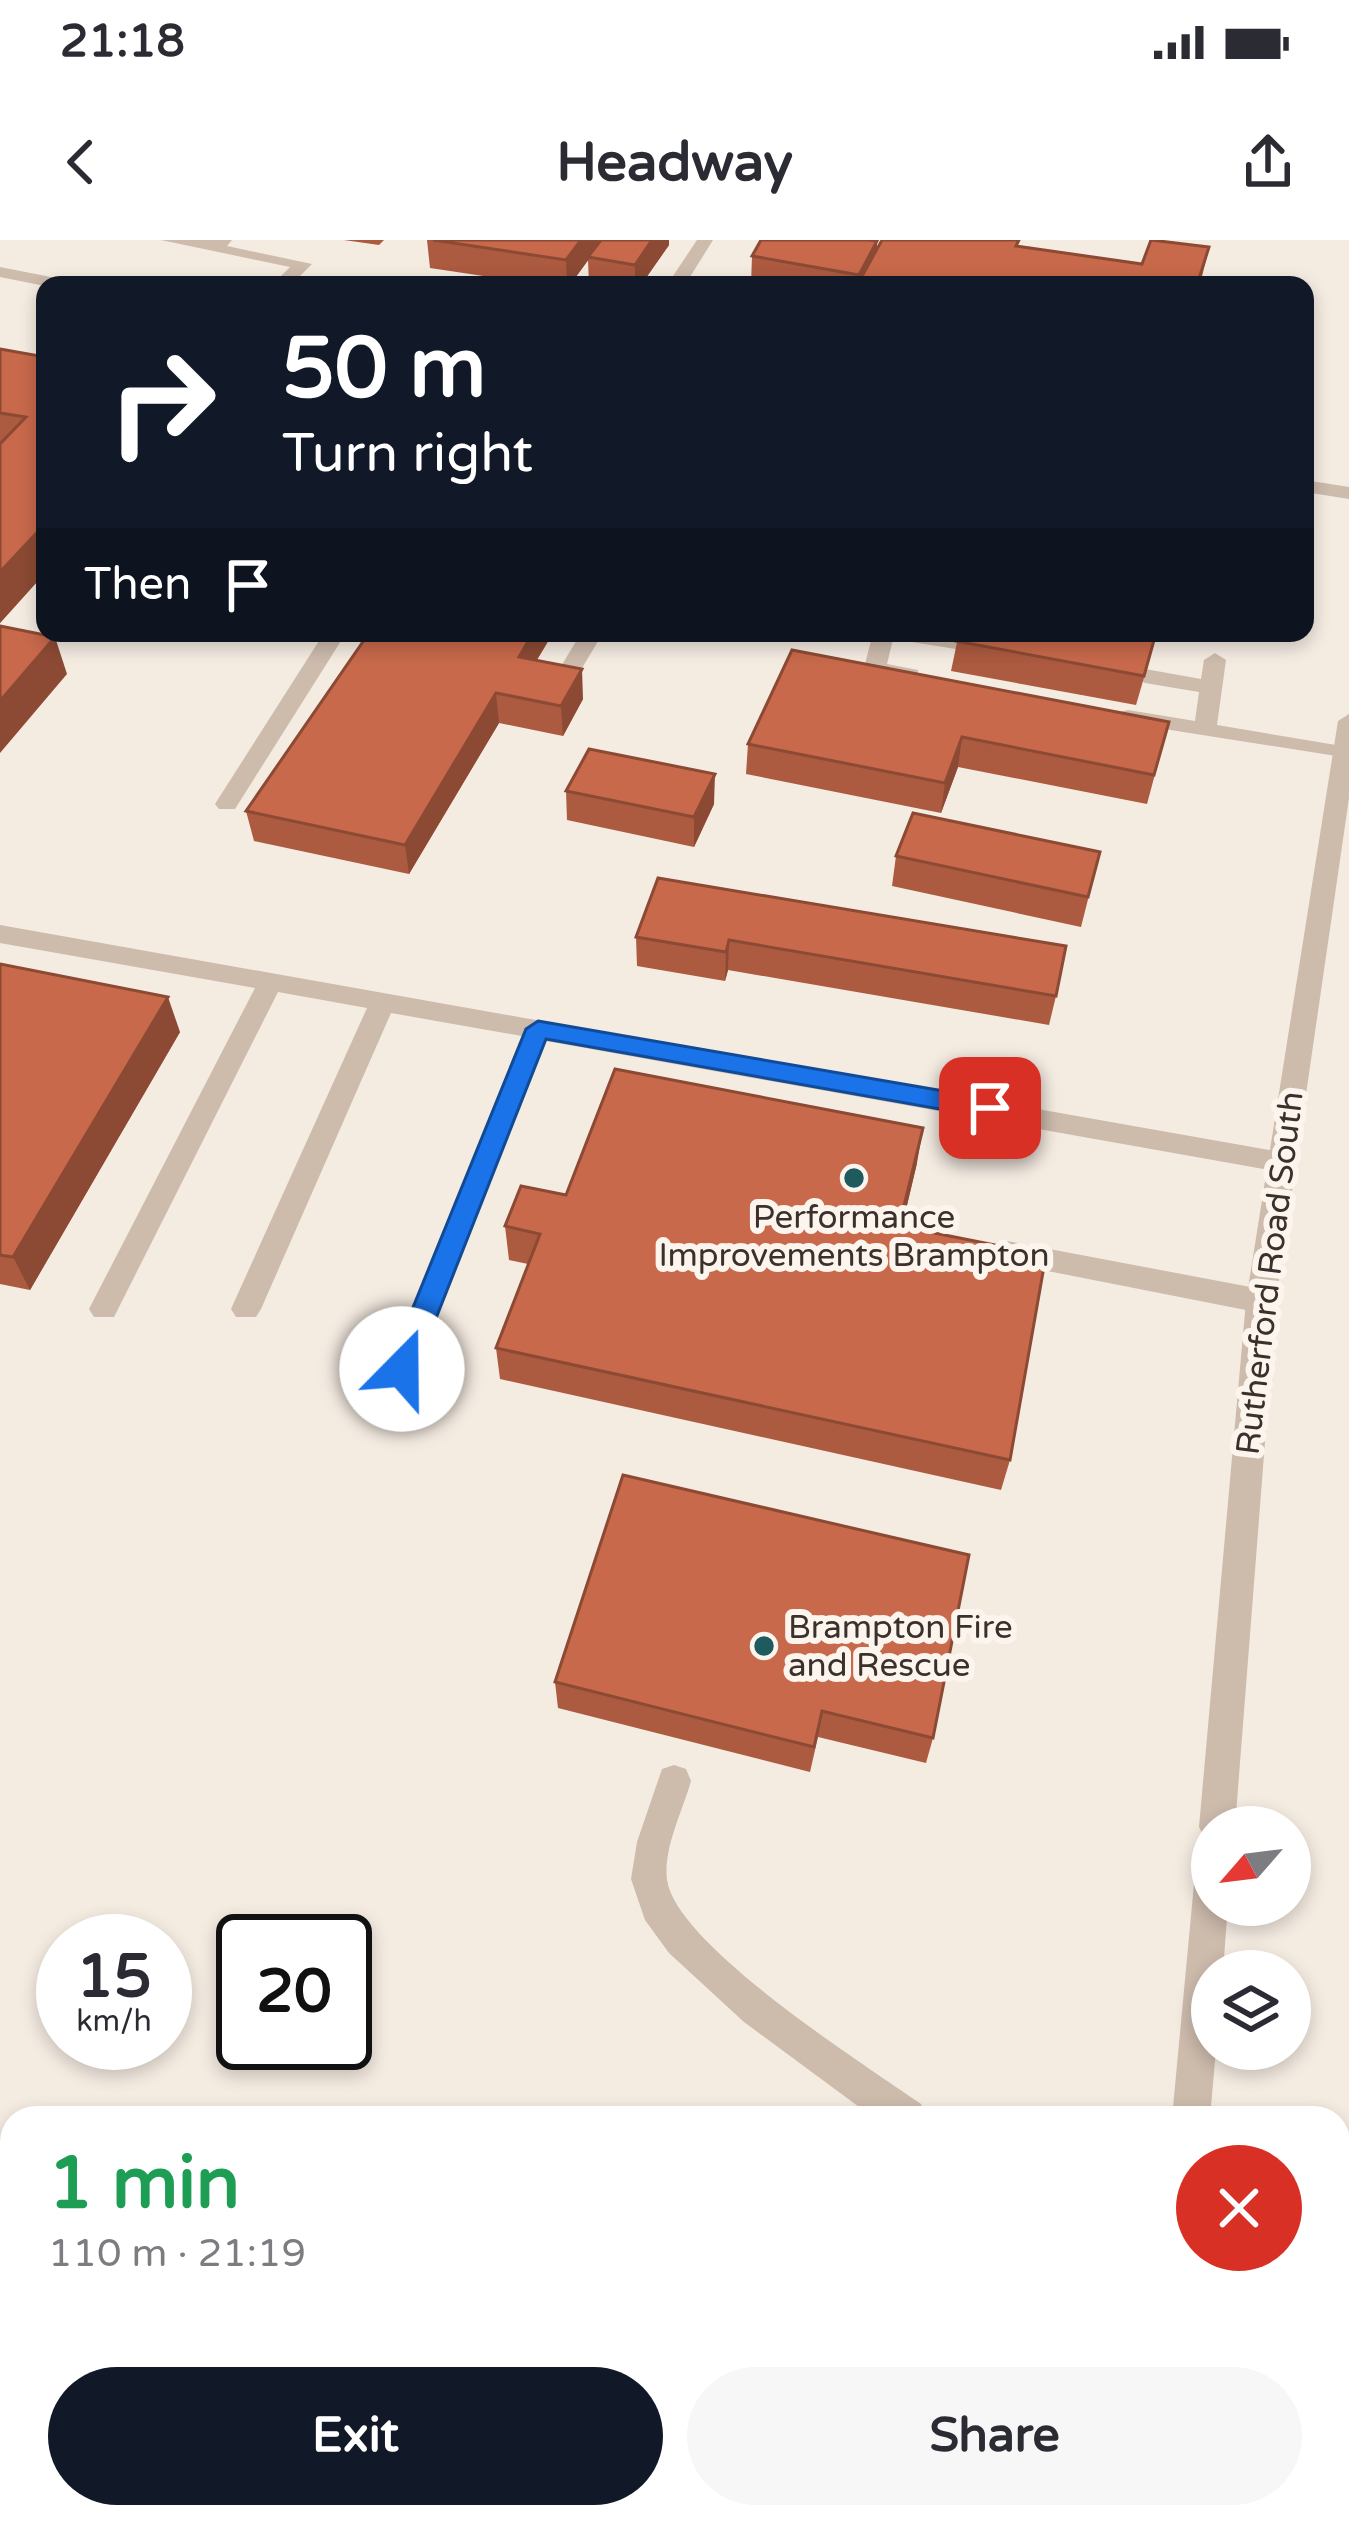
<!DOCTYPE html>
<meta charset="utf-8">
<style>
body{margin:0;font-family:"Varela Round",sans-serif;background:#f7f7f7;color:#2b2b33;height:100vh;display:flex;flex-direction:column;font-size:45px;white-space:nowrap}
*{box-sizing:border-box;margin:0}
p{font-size:39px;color:#7c7c81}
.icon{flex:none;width:66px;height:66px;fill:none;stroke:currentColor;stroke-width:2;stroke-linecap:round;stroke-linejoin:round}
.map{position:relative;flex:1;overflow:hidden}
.sheet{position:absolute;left:0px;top:1866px;width:1350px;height:423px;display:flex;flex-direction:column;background:#fff;border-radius:36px 36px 0 0;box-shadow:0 6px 18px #0003}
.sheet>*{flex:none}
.banner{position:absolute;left:36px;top:36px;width:1278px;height:366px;border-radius:24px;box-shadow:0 6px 18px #0003;background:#111827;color:#fff;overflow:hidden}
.needle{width:78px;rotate:242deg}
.controls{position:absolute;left:1191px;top:1566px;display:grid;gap:24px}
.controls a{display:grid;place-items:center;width:120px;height:120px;border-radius:50%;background:#fff;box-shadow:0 6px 18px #0003;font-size:60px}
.speed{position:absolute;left:36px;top:1674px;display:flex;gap:24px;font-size:60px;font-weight:700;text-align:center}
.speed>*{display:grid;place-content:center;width:156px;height:156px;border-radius:50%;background:#fff;box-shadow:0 6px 18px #0003;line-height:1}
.speed small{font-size:30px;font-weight:400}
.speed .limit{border:6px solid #111;border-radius:18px;background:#fff;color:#111}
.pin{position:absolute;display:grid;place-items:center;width:102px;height:102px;color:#fff;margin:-51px;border-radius:24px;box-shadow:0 6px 18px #0006}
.me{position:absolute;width:132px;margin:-66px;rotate:22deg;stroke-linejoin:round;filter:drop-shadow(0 0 9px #0008)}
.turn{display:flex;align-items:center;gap:42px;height:252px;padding:0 48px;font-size:54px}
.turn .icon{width:156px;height:156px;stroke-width:2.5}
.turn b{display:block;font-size:84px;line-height:102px}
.then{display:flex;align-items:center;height:114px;padding:0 48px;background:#0003;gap:24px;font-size:45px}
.round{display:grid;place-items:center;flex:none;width:126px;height:126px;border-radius:63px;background:#f7f7f7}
.summary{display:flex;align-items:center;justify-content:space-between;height:204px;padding:0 48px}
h1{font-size:72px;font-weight:700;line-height:90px;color:#1e9e55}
.action{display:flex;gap:24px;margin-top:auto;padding:24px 48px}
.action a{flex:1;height:138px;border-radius:72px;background:#111827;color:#fff;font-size:48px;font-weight:700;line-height:138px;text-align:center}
.action a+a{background:#f7f7f7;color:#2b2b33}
.status{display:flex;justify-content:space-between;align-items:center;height:84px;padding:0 60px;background:#fff;direction:ltr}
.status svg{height:33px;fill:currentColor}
header{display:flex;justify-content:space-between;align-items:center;height:156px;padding:0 48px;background:#fff;font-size:54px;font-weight:700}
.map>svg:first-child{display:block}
</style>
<div class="status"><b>21:18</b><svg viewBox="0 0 49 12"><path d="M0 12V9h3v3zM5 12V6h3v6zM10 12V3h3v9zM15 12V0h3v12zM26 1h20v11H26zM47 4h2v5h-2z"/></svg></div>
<header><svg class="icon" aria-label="back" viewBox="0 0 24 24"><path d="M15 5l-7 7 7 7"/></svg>Headway<svg class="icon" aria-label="share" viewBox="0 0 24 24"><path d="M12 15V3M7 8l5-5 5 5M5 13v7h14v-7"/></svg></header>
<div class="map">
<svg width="1349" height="2287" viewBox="0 0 1349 2287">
<rect width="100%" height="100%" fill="#f4ebe1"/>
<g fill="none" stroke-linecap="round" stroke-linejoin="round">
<g fill="#cdbbac" fill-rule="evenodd">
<polygon points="161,0 232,0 227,6 312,24 291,45 272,45 290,27"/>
<polygon points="697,0 713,0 685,45 667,45"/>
<polygon points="324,393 346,393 235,569 219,569 215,564"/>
<polygon points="581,393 603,393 573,443 557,443 554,438"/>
<polygon points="873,393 934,393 973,404 962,410 893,399 887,424 918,430 918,440 867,433 864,428"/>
<polygon points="1215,413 1226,420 1217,485 1342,506 1349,508 1349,518 1120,482 1120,472 1128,470 1195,481 1199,452 1145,443 1134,436 1145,429 1201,439 1204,420"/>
<polygon points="0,685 1280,912 1294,922 1280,932 546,801 417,1129 413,1138 402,1141 391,1138 387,1129 522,796 391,773 261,1069 256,1077 236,1077 231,1069 367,768 278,752 114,1077 94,1077 89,1069 255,748 0,703"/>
<polygon points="1007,1001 1261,1049 1271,1053 1276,1061 1271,1069 1261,1073 1007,1023 997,1020 993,1012 997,1004"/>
<path d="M 674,1525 L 686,1529 L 691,1541 C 683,1570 663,1608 667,1640 C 676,1705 865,1825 921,1864 L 926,1878 L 874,1878 L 744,1782 L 669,1713 L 645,1680 L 631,1639 L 637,1602 L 662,1529 Z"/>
</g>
<g fill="#cdbbac" fill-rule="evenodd">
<polygon points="0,27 66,40 75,45 45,46 0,37"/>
<polygon points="1305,240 1349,247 1349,259 1305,252"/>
<polygon points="1349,474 1349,558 1276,1061 1235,1587 1212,1587 1212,1602 1205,1599 1199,1587 1246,1061 1338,481"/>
<polygon points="1212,1626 1212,1665 1228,1665 1223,1731 1212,1731 1212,1809 1216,1809 1210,1878 1172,1878 1194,1644 1199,1632"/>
<polygon points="1059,2277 1102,2277 1098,2287 1054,2287"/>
<polygon points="1167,2277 1209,2277 1211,2287 1167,2287"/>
</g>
</g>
<g fill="#ac5a40">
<polygon points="344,0 384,0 379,5"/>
<polygon points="427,0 669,0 669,5 641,45 589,45 588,20 570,45 543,45 430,28"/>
<polygon points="877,1 877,9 1024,7 1142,24 1209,7 1200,45 751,45 752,16"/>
<polygon points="0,109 45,117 45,333 0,383"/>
<polygon points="369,393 553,393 537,420 583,459 563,496 499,483 409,634 254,601 246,571"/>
<polygon points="959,393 1157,393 1136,465 951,431"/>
<polygon points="1169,482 1147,564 958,527 941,573 746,534 748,504"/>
<polygon points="566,551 714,564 694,607 567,580"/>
<polygon points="1100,612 1081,687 892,646 896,616"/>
<polygon points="658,638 1056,756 1049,785 728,730 725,741 637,726 636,697"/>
<polygon points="0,724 180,792 30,1050 0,1044"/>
<polygon points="917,923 902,987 1010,1220 1001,1250 500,1139 496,1108 528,1024 509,1020 505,986 566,955"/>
<polygon points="623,1235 933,1498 926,1523 818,1497 810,1532 558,1468 555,1442"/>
</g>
<g fill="#8c4a34">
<polygon points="581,0 603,0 570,45 567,45 566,20"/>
<polygon points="652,0 669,0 669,5 641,45 635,45 635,25"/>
<polygon points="877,1 875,30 861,38 861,45 859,45 859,35"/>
<polygon points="45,284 45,333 0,383 0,332"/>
<polygon points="533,393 553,393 521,446 519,417"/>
<polygon points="55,397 67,434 0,513 0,461"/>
<polygon points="582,429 583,459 563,496 561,466"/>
<polygon points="496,453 499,483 409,634 405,605"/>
<polygon points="962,497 958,527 941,573 945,543"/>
<polygon points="715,534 714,564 694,607 694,577"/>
<polygon points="729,700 728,730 725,741 726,712"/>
<polygon points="168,757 180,792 30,1050 13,1017"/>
<polygon points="923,888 917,923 894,1019 899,986"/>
<polygon points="127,2277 148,2277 144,2287 123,2287"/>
</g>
<g fill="#c8694b" stroke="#8c4a34" stroke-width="3">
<polygon points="433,0 581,0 566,20"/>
<polygon points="601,0 652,0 635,25 588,17"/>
<polygon points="761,0 868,0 877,1 859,35 752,16"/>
<polygon points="882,0 1019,0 1016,6 1142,24 1151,0 1209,7 1197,45 905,45 861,38"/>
<polygon points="0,109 45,117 45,284 0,332 0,204 26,177 0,173"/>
<polygon points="0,386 55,397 0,461"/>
<polygon points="369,393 533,393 519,417 582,429 561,466 496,453 405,605 246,571"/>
<polygon points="959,393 1156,393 1144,436 956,401"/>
<polygon points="792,410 1169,482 1154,535 962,497 945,543 748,504"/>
<polygon points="589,509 715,534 694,577 566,551"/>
<polygon points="913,573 1100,612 1088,657 896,616"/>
<polygon points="658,638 1066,706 1056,756 729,700 726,712 636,697"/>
<polygon points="0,724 168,757 13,1017 0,1015"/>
<polygon points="615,829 923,888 899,986 1046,1015 1010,1220 496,1108 540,994 505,986 521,946 566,955"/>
<polygon points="623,1235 969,1315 933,1498 822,1471 814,1507 555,1442"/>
<polygon points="0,2208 12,2212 12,2277 127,2277 123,2287 0,2287"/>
<polygon points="533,2277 786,2277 784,2287 530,2287"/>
</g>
<polygon fill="#1a73e8" stroke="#114b97" stroke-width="3" points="538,781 990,859 1003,868 990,878 546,799 416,1129 412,1137 392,1137 388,1129 526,789"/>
<g fill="#1f5a5e" stroke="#fbf5ee" stroke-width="4.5">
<circle cx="854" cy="938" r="12"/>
<circle cx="764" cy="1406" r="12"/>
</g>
<g text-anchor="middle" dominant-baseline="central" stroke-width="12" stroke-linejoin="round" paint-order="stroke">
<g font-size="33" fill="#3b302b" stroke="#fbf5ee">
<text x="854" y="977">Performance<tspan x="854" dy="38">Improvements Brampton</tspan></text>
<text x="788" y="1387" text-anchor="start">Brampton Fire<tspan x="788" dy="38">and Rescue</tspan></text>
</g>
<g font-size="33" fill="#3b302b" stroke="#fbf5ee">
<text transform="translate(1270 1033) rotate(-83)">Rutherford Road South</text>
</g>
</g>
</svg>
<div class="controls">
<a><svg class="needle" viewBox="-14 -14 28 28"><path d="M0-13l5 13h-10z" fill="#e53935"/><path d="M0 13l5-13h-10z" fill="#7c7c81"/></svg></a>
<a><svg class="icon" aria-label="layers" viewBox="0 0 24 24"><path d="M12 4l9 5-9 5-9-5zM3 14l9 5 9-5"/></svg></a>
</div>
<div class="speed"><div>15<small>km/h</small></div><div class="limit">20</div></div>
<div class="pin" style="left:990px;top:868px;background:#d93025"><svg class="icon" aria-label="arrive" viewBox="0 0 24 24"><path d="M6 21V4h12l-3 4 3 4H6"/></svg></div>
<svg class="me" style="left:402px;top:1129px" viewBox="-20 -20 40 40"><circle r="19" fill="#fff"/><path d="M0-13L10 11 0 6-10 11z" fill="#1a73e8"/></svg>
<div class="banner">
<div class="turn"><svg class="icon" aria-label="right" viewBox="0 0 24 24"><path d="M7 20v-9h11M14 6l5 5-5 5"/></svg><div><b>50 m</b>Turn right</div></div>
<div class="then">Then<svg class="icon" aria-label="arrive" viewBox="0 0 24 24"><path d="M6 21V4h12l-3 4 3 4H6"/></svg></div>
</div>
<section class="sheet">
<div class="summary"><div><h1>1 min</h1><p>110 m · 21:19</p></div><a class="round" style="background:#d93025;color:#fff"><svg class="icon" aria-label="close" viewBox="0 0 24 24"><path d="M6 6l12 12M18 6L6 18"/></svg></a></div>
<div class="action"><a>Exit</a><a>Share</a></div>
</section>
</div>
